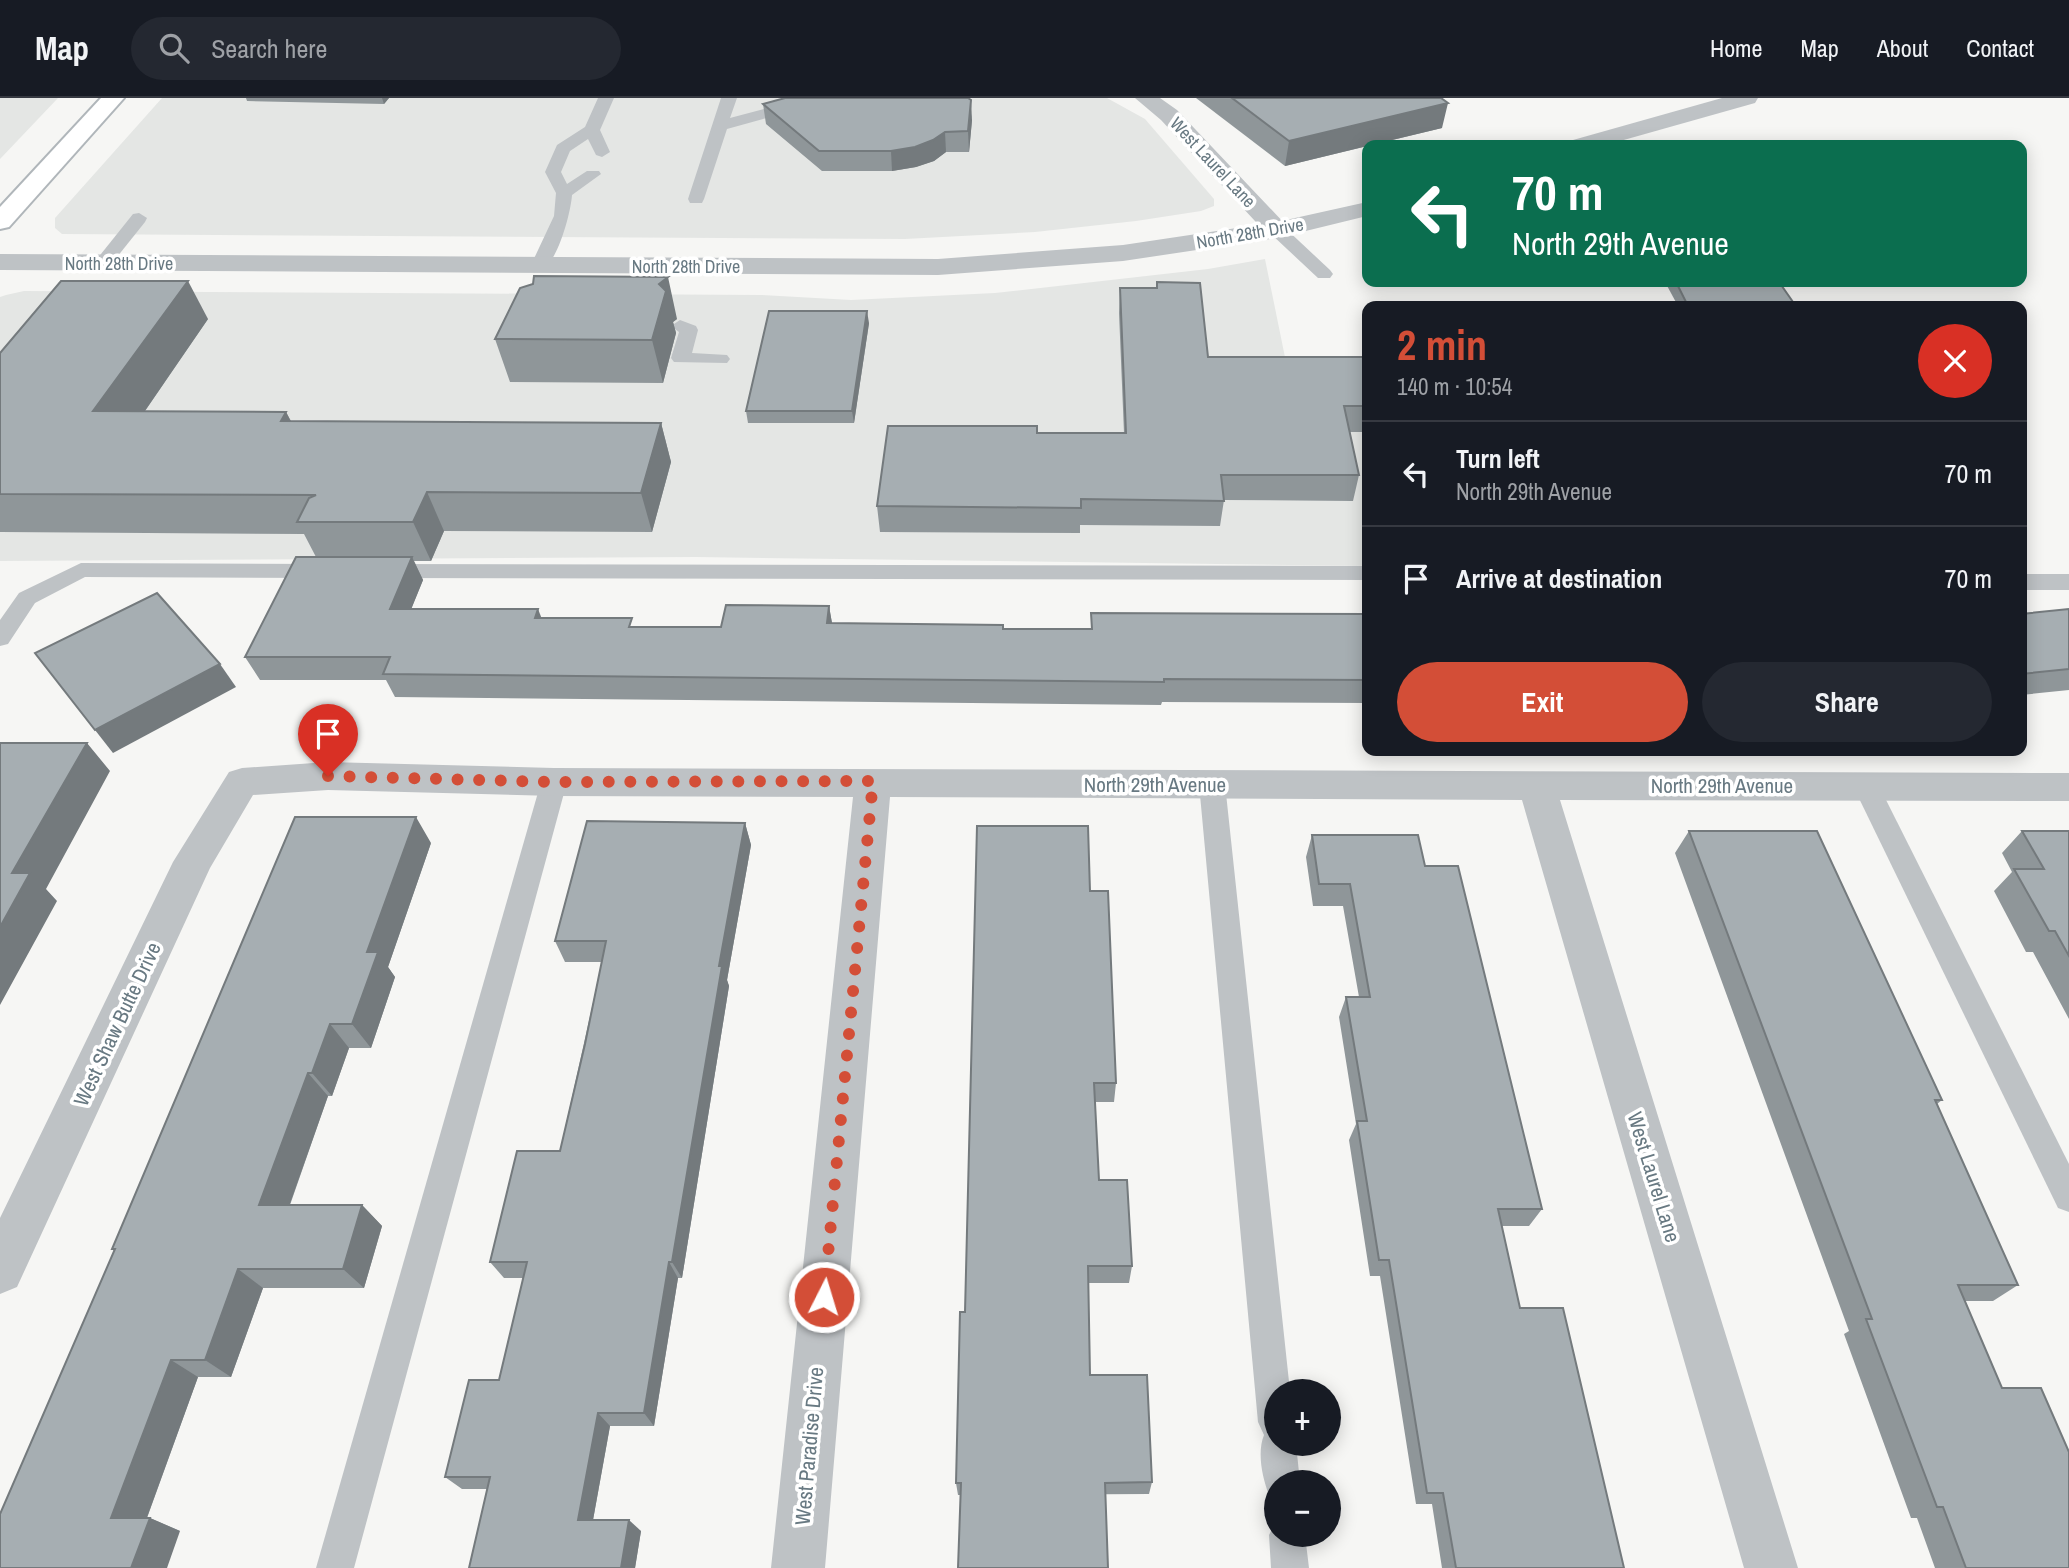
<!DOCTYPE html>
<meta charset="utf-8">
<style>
body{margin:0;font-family:"Archivo Narrow",sans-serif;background:#242831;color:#f1f3f6;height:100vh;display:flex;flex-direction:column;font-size:26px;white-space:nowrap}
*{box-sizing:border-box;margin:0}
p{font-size:23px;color:#9ea1a6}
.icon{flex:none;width:38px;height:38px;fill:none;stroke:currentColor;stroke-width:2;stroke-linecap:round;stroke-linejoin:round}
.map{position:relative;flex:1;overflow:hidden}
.panel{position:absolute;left:1362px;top:203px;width:665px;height:455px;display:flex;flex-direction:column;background:#171b24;border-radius:14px;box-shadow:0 4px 18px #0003}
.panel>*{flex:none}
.hud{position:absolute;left:1362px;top:42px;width:665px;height:147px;border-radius:14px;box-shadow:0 4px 18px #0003;background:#0b6e4f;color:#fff;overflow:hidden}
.buttons{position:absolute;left:1264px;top:1281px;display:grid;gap:14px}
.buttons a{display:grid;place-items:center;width:77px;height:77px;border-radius:50%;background:#171b24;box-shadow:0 4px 18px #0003;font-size:35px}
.pin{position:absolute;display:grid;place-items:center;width:60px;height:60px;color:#fff;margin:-72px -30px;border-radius:50% 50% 50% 0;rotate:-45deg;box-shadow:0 0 7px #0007}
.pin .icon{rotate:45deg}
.me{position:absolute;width:77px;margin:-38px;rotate:5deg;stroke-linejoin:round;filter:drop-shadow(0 0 5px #0008)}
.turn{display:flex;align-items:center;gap:24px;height:147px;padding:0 35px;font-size:32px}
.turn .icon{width:91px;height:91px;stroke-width:2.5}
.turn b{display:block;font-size:49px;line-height:60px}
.round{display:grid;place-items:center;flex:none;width:74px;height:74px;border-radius:37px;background:#242831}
.headline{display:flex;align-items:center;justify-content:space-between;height:119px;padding:0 35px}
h1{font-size:42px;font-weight:700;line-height:52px;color:#d34e37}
.button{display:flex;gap:14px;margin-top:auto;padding:14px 35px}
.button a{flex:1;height:80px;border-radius:42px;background:#d34e37;color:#fff;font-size:28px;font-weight:700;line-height:80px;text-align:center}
.button a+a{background:#242831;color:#f1f3f6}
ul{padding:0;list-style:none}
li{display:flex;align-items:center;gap:21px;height:105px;padding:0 35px;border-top:2px solid #363941}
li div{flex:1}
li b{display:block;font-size:26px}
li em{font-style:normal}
header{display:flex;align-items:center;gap:42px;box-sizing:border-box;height:98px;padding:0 35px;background:#171b24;border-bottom:2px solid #363941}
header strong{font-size:33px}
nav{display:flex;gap:38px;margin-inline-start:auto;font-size:24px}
.search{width:490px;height:63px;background:#242831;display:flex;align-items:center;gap:18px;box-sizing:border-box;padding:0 24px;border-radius:38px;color:#9ea1a6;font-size:26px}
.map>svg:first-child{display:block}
</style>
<header>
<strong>Map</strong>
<div class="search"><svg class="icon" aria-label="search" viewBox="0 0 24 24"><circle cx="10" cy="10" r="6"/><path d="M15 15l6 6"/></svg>Search here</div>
<nav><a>Home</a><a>Map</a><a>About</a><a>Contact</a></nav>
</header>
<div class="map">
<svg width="2069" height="1470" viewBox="0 0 2069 1470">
<rect width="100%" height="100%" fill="#f6f6f4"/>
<g fill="#e4e6e4">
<polygon points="0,0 58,0 0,61"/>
<polygon points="162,0 1107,0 1145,21 1214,101 1214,108 1201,113 1136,123 1035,134 905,141 62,136 55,130 55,120"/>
<polygon points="1265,161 1288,274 1367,307 1367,468 696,459 0,463 0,199 6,197 24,193 762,197 851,202 995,195 1208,171"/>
</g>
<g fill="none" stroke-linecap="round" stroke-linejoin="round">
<g stroke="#b0b6ba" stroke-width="4">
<polygon id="secondary" points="101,0 124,0 9,129 0,131 0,109"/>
</g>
<g fill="#bec2c5" fill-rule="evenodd">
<path d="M 598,0 L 614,0 L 600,32 L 610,54 L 602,59 L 596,57 L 588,41 L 570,53 L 561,74 L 567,86 L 587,73 L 599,73 L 601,76 L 572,97 C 571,114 557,168 540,172 L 534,171 L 531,167 L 554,118 L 556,95 L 545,74 L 557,47 L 585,29 Z"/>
<polygon points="721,0 737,0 730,20 805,0 830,0 827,3 727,31 704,101 702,105 690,105 688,101"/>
<polygon points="139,115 147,120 145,124 109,169 97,169 94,165 97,161 133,116"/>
<polygon points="1277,127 1283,128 1330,172 1333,176 1330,180 1318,180 1271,136 1268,132 1271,128"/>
<polygon points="680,222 696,228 698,232 692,255 727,257 730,261 727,265 674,264 671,260 679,234 671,228"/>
<polygon points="81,465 324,466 332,468 335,473 332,478 324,480 85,479 35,505 8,546 0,548 0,522 19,495"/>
<polygon points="383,466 1367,468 1367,482 383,480 375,478 372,473 375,468"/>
<rect x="2021" y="476" width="48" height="16"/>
<polygon points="554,674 563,677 567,684 354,1470 316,1470 541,684 545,677"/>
<path d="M 1212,676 L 1221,679 L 1225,686 L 1290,1293 L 1276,1293 L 1276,1346 L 1296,1346 L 1300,1384 L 1276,1384 L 1276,1399 L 1269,1397 C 1262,1379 1257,1354 1264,1337 L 1258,1324 L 1199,686 L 1203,679 Z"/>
<polygon points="1866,678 1875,681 1879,688 2069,1066 2069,1114 2058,1110 1853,688 1857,681"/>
<polygon points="1276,1423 1276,1437 1305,1437 1309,1470 1271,1470 1269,1437"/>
</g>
<g fill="#bec2c5" fill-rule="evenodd">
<polygon points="1135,0 1160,0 1177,12 1286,127 1290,132 1286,137 1277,140 1268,137 1161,22"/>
<polygon points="328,664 554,670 2069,675 2069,703 1560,702 1798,1470 1744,1470 1522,702 890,699 825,1470 771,1470 853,699 554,698 328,692 253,697 210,770 17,1189 0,1196 0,1120 173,764 229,674 242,670"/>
</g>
<g fill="#bec2c5" fill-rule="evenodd">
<polygon points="1722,0 1758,0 1755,5 1606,47 1569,47 1573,42"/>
<polygon points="1367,104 1367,118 1277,140 1123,163 938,177 0,172 0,156 938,161 1123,147 1277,124"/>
</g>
<use href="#secondary" fill="#fff" fill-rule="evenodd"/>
</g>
<g fill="#8f9699">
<polygon points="246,0 389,0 384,6 247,3"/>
<polygon points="1196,0 1441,0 1442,30 1285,68"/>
<polygon points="763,6 972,22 969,54 946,54 934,63 916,69 892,73 822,73 766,26"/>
<polygon points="1665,184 1779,184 1793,204 1791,208 1678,208"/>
<polygon points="1120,190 1208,259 1367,259 1367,334 1350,334 1359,377 1353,403 1224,402 1220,428 1080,427 1080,435 880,434 877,408 1037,335 1124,335 1119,215"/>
<polygon points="208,221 145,313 286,314 291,323 661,325 671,364 652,434 444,433 431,463 414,463 423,482 411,511 541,520 634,529 721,529 829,508 832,525 1003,531 1091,531 1091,515 1367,516 1367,605 1162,604 1161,607 395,599 386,582 260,582 245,559 316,459 304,436 0,434 0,255"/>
<polygon points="677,221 673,224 676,235 663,285 510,284 495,241"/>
<polygon points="869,225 854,325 748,325 746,313"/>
<polygon points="2069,511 2069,592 2021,597 2021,516"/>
<polygon points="745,725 751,747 727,882 729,888 682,1180 678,1180 654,1328 610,1328 593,1422 641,1433 635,1470 487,1391 462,1391 445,1379 499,1282 523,1180 504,1180 490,1164 560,1053 602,864 565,864 555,843"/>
<polygon points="1689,733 1942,1002 1937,1006 2018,1187 1993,1203 1965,1203 2069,1470 1935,1470 1917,1420 1911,1420 1844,1236 1849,1233 1675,755"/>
<polygon points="2022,733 2069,733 2069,921 2033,854 2026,854 1994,793 2012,774 2002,755"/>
<polygon points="1312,737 1425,768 1542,1111 1529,1128 1502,1128 1520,1210 1624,1470 1442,1470 1432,1406 1416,1406 1380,1178 1370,1178 1349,1042 1356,1026 1339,919 1346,899 1359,899 1343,808 1313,808 1306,759"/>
<polygon points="431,745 388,869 395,879 371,950 349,950 332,998 328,998 290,1107 362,1107 382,1128 364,1190 263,1190 231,1279 198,1279 147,1420 150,1420 180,1433 0,1470 114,1153 112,1151"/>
<polygon points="1090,793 1116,985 1114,1004 1095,1004 1099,1082 1132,1168 1129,1185 1088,1185 1090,1277 1152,1384 1149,1396 958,1397 956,1385 965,1214"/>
</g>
<g fill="#747a7d">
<polygon points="382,0 389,0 384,6"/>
<polygon points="971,2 972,22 969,54 968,33"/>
<polygon points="1448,5 1442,30 1371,47 1367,47 1367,48 1285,68 1289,43"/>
<polygon points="945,34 946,54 934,63 916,69 892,73 891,53"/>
<polygon points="668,179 677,221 673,224 676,235 663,285 652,242 659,186"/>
<polygon points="188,183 208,221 118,352 93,313"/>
<polygon points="867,213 869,225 854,325 852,313"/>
<polygon points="286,314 306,353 281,323"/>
<polygon points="661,325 671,364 652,434 641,395"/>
<polygon points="427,394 444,433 431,463 413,424"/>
<polygon points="412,459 423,482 402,534 390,511"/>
<polygon points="829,508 833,531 827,525"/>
<polygon points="538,511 547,534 535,520"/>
<polygon points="220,566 236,589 113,655 95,632"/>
<polygon points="87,645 110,673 46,791 57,803 0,907 0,829 12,775"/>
<polygon points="416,719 431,745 388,869 395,879 371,950 352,926 367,854"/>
<polygon points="745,725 751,747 727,882 729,888 682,1180 672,1164 719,868"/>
<polygon points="330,926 349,950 332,998 312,975"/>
<polygon points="308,975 328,998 282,1128 259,1107"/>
<polygon points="362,1107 382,1128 364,1190 343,1171"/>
<polygon points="669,1164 678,1180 654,1328 644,1315"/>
<polygon points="238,1171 263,1190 231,1279 205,1262"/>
<polygon points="171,1262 198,1279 142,1433 111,1420"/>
<polygon points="598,1315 610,1328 591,1433 578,1422"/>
<polygon points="150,1420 180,1433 167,1470 131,1470"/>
<polygon points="629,1422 641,1433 635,1470 621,1470"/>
</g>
<g fill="#a6aeb2" stroke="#747a7d" stroke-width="2">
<polygon points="785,0 968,0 971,2 968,33 945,34 933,42 915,49 891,53 819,53 763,6"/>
<polygon points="1232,0 1441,0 1448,5 1289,43"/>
<polygon points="534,178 668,179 659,186 666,193 652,242 495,241 520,190 533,186"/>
<polygon points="61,183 188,183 93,313 286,314 281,323 661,325 641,395 427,394 413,424 297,424 309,400 316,397 0,396 0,255"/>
<polygon points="1157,184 1200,185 1208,259 1367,259 1367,308 1344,308 1359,377 1221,377 1224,403 1081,401 1081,410 877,408 888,328 1037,328 1037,335 1126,335 1120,190 1157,190"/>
<polygon points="1676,184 1779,184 1793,204 1687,206"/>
<polygon points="769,213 867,213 852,313 746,313"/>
<polygon points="296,459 412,459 390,511 538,511 535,520 632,520 629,529 721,529 726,507 829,508 827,525 1003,527 1003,531 1092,531 1091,515 1367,516 1367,582 1164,581 1164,584 383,576 390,559 245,559"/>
<polygon points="157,495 220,566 95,632 35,555"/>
<polygon points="2069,511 2069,571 2021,576 2021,516"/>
<polygon points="0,645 87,645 12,775 30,775 0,829"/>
<polygon points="295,719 416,719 367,854 378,854 352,926 330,926 312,975 308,975 259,1107 362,1107 343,1171 238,1171 205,1262 171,1262 111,1420 150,1420 131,1470 0,1470 0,1416 115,1151 112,1151"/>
<polygon points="587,723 745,725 719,868 722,868 672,1164 669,1164 644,1315 598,1315 578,1422 629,1422 621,1470 469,1470 490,1379 445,1379 469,1282 499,1282 527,1164 490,1164 517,1053 560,1053 585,946 606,843 555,843"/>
<polygon points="977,728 1088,728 1090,793 1108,793 1116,985 1094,985 1099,1082 1127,1082 1132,1168 1088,1168 1090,1277 1147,1277 1152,1384 1105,1385 1108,1470 958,1470 961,1385 956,1385 960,1214 965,1214"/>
<polygon points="1689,733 1817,733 1942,1002 1935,1002 2018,1187 1958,1187 2002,1290 2041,1290 2069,1354 2069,1470 1966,1470 1943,1409 1937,1409 1866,1221 1872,1221"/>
<polygon points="2022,733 2069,733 2069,858 2055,833 2049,833 2014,771 2044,771"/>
<polygon points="1312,737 1418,737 1425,768 1458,768 1542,1111 1498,1111 1520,1210 1563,1210 1624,1470 1456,1470 1443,1395 1427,1395 1389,1162 1379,1162 1357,1023 1367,1023 1346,899 1370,899 1350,786 1319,786"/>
</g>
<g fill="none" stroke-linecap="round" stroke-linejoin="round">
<polyline stroke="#d34e37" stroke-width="12" stroke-dasharray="0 21.6" points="328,678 554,684 873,683 824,1199"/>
</g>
<g text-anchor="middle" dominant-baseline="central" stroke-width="7" stroke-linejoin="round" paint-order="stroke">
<g font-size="18" fill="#687982" stroke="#fff">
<text transform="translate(1213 64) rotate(47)">West Laurel Lane</text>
<text transform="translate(1250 135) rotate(-10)">North 28th Drive</text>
<text x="119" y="165">North 28th Drive</text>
<text x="686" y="168">North 28th Drive</text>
</g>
<g font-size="21" fill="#687982" stroke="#fff">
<text x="1155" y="686">North 29th Avenue</text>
<text x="1722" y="687">North 29th Avenue</text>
<text transform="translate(117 926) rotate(-65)">West Shaw Butte Drive</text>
<text transform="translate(1654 1079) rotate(73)">West Laurel Lane</text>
<text transform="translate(809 1348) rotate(-85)">West Paradise Drive</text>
</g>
</g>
</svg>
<div class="buttons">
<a>+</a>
<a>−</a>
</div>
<div class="pin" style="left:328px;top:678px;background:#d93025"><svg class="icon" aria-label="arrive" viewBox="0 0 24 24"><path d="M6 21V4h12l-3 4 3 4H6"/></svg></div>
<svg class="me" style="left:824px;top:1199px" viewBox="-20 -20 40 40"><circle r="17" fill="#d34e37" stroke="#fff" stroke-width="3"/><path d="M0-11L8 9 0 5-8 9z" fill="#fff"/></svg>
<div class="hud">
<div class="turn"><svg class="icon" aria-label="left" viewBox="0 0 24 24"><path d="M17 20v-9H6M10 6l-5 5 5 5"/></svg><div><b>70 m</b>North 29th Avenue</div></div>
</div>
<section class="panel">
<div class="headline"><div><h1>2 min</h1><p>140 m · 10:54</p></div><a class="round" style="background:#d93025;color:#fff"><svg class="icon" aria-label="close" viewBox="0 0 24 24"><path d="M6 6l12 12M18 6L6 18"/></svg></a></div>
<ul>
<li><svg class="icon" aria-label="left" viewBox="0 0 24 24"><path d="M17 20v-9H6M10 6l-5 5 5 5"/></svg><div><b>Turn left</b><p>North 29th Avenue</p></div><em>70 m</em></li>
<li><svg class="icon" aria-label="arrive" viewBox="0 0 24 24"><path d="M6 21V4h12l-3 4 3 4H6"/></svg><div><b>Arrive at destination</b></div><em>70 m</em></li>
</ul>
<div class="button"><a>Exit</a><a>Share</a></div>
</section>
</div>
